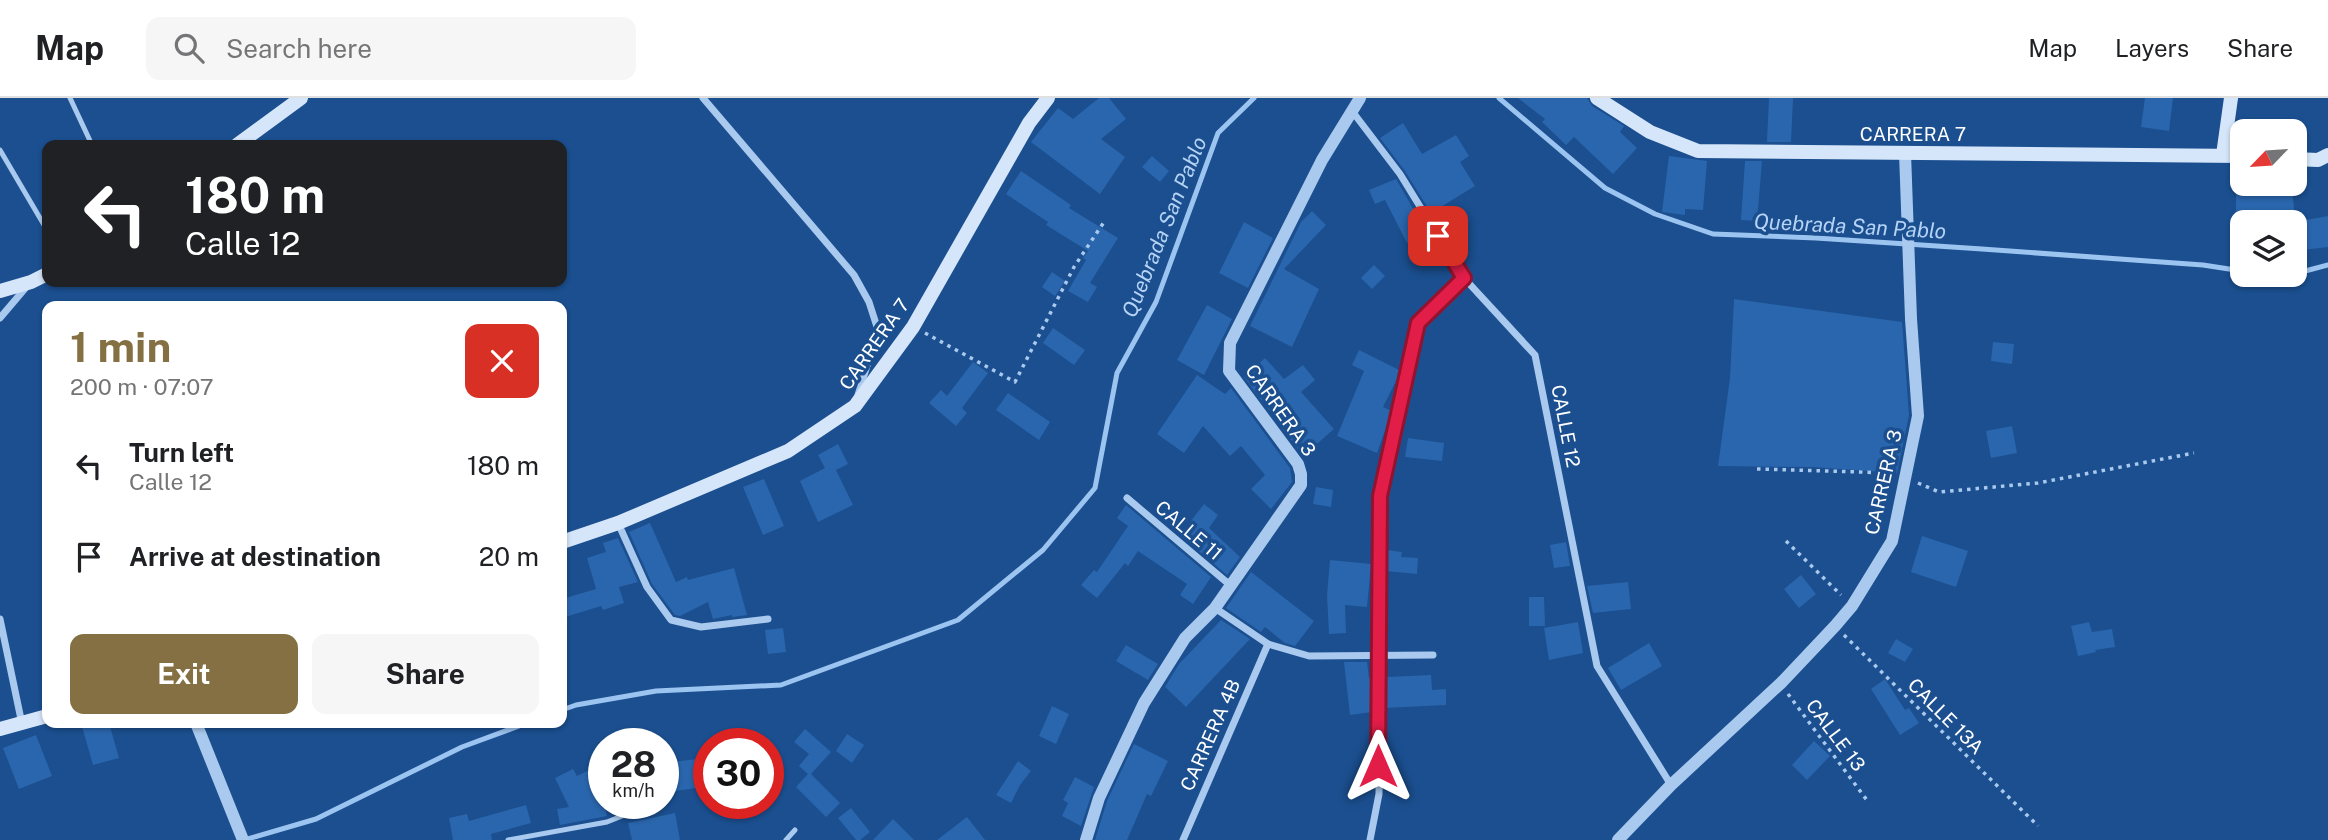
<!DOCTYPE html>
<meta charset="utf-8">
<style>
body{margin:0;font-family:"Public Sans",sans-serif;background:#f6f6f6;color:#202124;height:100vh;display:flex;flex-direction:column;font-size:26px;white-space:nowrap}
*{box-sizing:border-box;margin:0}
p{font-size:23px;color:#757577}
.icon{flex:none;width:38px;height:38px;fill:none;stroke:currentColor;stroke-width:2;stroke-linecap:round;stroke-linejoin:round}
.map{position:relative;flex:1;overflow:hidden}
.details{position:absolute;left:42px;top:203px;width:525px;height:427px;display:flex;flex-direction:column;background:#fff;border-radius:14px;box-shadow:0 2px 5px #0004}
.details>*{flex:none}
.top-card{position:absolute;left:42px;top:42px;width:525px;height:147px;border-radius:14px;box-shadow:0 2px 5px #0004;background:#202124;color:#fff;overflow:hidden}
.needle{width:46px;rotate:245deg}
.tools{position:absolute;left:2230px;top:21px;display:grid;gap:14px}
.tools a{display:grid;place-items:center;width:77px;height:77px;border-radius:14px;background:#fff;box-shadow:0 2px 5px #0004;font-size:35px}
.speed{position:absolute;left:588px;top:630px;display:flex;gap:14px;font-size:35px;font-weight:700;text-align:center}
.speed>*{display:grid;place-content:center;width:91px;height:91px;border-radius:50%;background:#fff;box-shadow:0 2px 5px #0004;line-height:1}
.speed small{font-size:18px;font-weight:400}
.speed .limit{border:10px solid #d22;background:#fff;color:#111}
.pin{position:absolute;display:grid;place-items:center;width:60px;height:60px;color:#fff;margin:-30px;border-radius:14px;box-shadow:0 4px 10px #0006}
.me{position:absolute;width:77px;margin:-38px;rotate:0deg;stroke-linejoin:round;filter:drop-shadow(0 0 5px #0008)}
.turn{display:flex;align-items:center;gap:24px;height:147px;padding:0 28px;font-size:32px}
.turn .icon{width:91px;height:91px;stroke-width:2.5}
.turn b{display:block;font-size:49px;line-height:60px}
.round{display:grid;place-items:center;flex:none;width:74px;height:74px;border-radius:14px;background:#f6f6f6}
.headline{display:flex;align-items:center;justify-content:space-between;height:119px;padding:0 28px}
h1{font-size:42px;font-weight:700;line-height:52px;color:#847042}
.primary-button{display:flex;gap:14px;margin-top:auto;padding:14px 28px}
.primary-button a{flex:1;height:80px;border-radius:14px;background:#847042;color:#fff;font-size:28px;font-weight:700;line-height:80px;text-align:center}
.primary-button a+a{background:#f6f6f6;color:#202124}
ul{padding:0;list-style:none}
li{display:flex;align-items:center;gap:21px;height:91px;padding:0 28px}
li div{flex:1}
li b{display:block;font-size:26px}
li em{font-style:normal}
header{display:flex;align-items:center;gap:42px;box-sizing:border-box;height:98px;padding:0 35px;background:#fff;border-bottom:2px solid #e0e0e0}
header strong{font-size:33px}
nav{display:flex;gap:38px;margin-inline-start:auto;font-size:24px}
.search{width:490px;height:63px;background:#f6f6f6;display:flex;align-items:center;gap:18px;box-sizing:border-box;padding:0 24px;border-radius:14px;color:#757577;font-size:26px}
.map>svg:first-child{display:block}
</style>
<header>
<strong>Map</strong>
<div class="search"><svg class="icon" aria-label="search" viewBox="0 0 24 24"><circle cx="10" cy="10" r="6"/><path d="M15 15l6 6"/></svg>Search here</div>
<nav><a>Map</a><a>Layers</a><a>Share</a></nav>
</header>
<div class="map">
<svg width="2328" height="742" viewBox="0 0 2328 742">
<rect width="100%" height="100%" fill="#1b4f8f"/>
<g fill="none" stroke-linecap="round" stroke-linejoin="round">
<g stroke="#9cc4f0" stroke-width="5">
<polyline points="1499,0 1605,90 1655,116 1713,136 1816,140 1982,151 2203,167 2242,173"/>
<polyline points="2294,176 2328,167"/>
<polyline points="2265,177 2283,180 2293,177"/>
<polyline points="562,612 576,607 656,593 781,587 958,522 1043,452 1095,390 1117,275 1156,204 1218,35 1254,0"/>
<polyline points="244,742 316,721 462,649 527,625"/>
</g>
</g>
<g fill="#2a66ad">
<polygon points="1099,0 1109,0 1126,21 1101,41 1125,59 1100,96 1031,44 1058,10 1073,21"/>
<polygon points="1518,0 1587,0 1592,8 1624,28 1620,34 1637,50 1613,76 1574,39 1566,47 1542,24 1545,21"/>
<polygon points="1769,0 1793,0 1791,44 1767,44"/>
<polygon points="2145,0 2173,0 2169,33 2141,29"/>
<polygon points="1403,25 1422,56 1456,37 1469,58 1460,64 1475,88 1431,115 1405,73 1380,40"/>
<polygon points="1152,58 1169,73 1160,84 1142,69"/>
<polygon points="1669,58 1707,63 1703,112 1685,111 1685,117 1662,114"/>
<polygon points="1745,63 1762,63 1757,123 1741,122"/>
<polygon points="1021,73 1071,107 1069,110 1118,140 1090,185 1097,189 1088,204 1068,193 1086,162 1083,160 1088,153 1046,127 1048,124 1006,96"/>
<polygon points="1396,81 1427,135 1407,145 1385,102 1375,106 1369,92"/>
<polygon points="2236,86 2292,86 2295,124 2328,118 2328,149 2294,153 2294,124 2236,124"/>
<polygon points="1312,113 1326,127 1284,171 1319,191 1292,249 1250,228 1301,124"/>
<polygon points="1244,124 1273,140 1248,190 1219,175"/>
<polygon points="1374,167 1385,178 1372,191 1361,180"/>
<polygon points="1052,174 1065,183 1055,198 1042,189"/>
<polygon points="1734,201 1902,224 1909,317 1897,375 1812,369 1718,368 1730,280"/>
<polygon points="1207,207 1232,221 1204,277 1177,262"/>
<polygon points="1053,230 1085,252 1074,267 1043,245"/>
<polygon points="1993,244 2014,246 2012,266 1991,263"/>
<polygon points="1359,252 1401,273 1383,309 1392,313 1377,355 1337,338 1364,273 1352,267"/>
<polygon points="1265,260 1284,281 1303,267 1315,282 1301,294 1334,331 1303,358 1244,279"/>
<polygon points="973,264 988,275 962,310 967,315 956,328 929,305 941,292 947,298"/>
<polygon points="1197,277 1225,296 1231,290 1290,370 1292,384 1271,411 1251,391 1265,377 1241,348 1230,358 1203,328 1184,355 1157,336"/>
<polygon points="1008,295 1050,324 1039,342 996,312"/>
<polygon points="2012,328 2017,355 1991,360 1986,333"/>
<polygon points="1408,340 1444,345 1442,363 1405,359"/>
<polygon points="838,346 848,366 836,372 853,407 818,424 800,383 825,370 818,357"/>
<polygon points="764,381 784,428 763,437 743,389"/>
<polygon points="1316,389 1333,392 1331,409 1313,406"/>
<polygon points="1204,406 1218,417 1209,430 1240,459 1227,477 1180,437"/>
<polygon points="1126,407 1211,479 1193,506 1180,497 1187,486 1138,453 1128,468 1125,465 1097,500 1081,487 1094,472 1097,474 1128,428 1117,420"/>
<polygon points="650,425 676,484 687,479 688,482 734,470 747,517 732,519 732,517 713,521 708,504 680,518 675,517 652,486 629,434"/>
<polygon points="1922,438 1968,453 1956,489 1911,474"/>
<polygon points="618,440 638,484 619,489 624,505 603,512 601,508 562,520 562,501 596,491 587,460 606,454 603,445"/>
<polygon points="1566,444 1570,468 1554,470 1550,447"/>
<polygon points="1387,452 1402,454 1401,459 1418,460 1417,476 1386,473"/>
<polygon points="1330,462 1371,466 1367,509 1345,507 1346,535 1329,536 1327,497"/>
<polygon points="1251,474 1314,523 1295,548 1285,545 1265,529 1261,534 1226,510"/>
<polygon points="1801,477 1816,496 1799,510 1784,491"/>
<polygon points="1628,484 1631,511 1593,515 1587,488"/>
<polygon points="1529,499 1544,499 1545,528 1529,528"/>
<polygon points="1221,522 1250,541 1186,609 1165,589 1179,566"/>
<polygon points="1578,524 1583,555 1549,562 1544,530"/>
<polygon points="2089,524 2092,534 2112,531 2115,549 2095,552 2096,554 2078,558 2071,528"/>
<polygon points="783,530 786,554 768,556 765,532"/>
<polygon points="1896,541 1913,551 1905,564 1888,555"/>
<polygon points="1649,545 1662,568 1621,592 1608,570"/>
<polygon points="1126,547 1158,566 1148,582 1116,563"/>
<polygon points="1344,564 1367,564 1369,580 1373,580 1372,614 1350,617"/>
<polygon points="1431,577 1432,592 1446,591 1446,607 1385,610 1386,579"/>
<polygon points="1885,581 1905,612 1909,610 1919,625 1900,637 1871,591"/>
<polygon points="1052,608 1069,616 1056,646 1039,638"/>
<polygon points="81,625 109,625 119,660 93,667"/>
<polygon points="805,631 831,654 811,676 840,705 826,719 796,689 808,676 799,668 809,656 794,644"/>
<polygon points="847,636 864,647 852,665 836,653"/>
<polygon points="36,637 52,678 19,691 3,650"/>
<polygon points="1814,643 1830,658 1807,682 1792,667"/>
<polygon points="1134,646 1168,663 1151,698 1147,696 1127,742 1095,742 1107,703"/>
<polygon points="698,661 702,689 663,695 663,665"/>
<polygon points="1018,663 1031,673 1020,687 1011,705 996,697"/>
<polygon points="593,670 604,691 604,705 607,718 560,727 557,711 569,709 555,680 573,671 577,678"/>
<polygon points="1075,679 1094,689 1081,728 1062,718 1068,705 1063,702"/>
<polygon points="526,707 531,725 491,736 492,742 453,742 449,720 467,716 469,723"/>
<polygon points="851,710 870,734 860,742 856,742 838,720"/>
<polygon points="675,715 680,742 632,742 628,725"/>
<polygon points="967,719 985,742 937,742"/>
<polygon points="893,721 914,742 873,742"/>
</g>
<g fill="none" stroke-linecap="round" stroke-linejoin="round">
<g stroke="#a9c9ee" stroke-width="3.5" stroke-dasharray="3.5 5" stroke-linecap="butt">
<polyline points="925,235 1015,284 1074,169 1104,124"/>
<polyline points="1757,371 1892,375"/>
<polyline points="1918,385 1939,394 2038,385 2194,355"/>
<polyline points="1786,443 1841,497"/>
<polyline points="1844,537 2038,728"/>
<polyline points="1788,596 1869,705"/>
</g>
<g stroke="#a9c9ee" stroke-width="5">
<polyline points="70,0 92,47"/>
<polyline points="0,52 47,132"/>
<polyline points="508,742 607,724 627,716"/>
<polyline points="786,742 795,732"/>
</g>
<g stroke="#a9c9ee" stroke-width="7">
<polyline points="703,0 854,177 869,204 878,232 858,297"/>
<polyline points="1352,13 1400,76 1464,180 1535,257 1597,568 1671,687"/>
<polyline points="0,220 28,187"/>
<polyline points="1127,400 1230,487"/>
<polyline points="618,425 647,489 671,522 701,529 768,521"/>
<polyline points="1215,510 1268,546 1309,558 1433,557"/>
<polyline points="0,521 22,626"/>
<polyline points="1183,742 1268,546"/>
<polyline points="1370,742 1379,696 1380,398 1418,225 1464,180"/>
</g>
<g stroke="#a9c9ee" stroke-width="12">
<polyline points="196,625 243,742"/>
<polyline points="1086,742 1099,700 1144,605 1185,540 1215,510 1301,387 1301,376 1298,366 1229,273 1230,245 1322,62 1360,0"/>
<polyline points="1618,742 1671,687 1781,585 1835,528 1852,508 1892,443 1918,318 1911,221 1905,55"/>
</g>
<g stroke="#d6e6fa" stroke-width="14">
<polyline points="1597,0 1650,34 1698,53 2242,58"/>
<polyline points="237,47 301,0"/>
<polyline points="2223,57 2231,0"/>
<polyline points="2294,61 2318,62 2328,57"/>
<polyline points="0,193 31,184 47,176"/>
<polyline points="562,444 618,425 788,353 855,308 913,229 1029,25 1048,0"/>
<polyline points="0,631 47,618"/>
</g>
</g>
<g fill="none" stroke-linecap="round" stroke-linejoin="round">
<g stroke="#92132f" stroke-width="18">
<polyline id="route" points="1378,668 1380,398 1418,225 1464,180 1438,138"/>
</g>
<use href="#route" stroke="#e11d48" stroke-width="12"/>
</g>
<g text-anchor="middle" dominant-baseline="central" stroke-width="7" stroke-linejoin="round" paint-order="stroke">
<g font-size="19" fill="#fff" stroke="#1b4f8f">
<text x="1913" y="36">CARRERA 7</text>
<text transform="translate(874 246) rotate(-55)">CARRERA 7</text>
<text transform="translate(1281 312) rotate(55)">CARRERA 3</text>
<text transform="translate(1566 328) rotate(79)">CALLE 12</text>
<text transform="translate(1883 384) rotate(-77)">CARRERA 3</text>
<text transform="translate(1189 432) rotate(40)">CALLE 11</text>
<text transform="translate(1946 618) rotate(45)">CALLE 13A</text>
<text transform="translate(1210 637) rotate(-66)">CARRERA 4B</text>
<text transform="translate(1836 637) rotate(53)">CALLE 13</text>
</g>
<g font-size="21" font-style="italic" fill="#b5d3f5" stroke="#1b4f8f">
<text transform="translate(1850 128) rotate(3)">Quebrada San Pablo</text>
<text transform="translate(1164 129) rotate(-68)">Quebrada San Pablo</text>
</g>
</g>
</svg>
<div class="tools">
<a><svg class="needle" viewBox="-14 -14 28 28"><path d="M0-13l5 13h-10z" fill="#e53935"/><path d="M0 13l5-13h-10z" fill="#757577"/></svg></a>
<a><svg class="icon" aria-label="layers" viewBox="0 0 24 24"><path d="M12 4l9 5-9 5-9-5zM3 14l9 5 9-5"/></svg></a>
</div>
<div class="speed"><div>28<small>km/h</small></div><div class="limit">30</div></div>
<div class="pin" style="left:1438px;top:138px;background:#d93025"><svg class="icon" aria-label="arrive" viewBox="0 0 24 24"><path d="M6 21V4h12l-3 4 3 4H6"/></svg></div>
<svg class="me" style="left:1378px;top:668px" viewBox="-20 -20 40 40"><path d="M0-17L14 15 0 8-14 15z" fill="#e11d48" stroke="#fff" stroke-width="4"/></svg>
<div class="top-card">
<div class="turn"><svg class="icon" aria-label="left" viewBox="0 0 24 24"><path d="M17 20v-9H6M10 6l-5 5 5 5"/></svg><div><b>180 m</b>Calle 12</div></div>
</div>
<section class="details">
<div class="headline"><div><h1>1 min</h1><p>200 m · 07:07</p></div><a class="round" style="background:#d93025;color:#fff"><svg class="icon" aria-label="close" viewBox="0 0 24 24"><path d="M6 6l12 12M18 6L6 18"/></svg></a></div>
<ul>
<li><svg class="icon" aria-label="left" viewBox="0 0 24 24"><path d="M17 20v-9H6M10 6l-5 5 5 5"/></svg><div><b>Turn left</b><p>Calle 12</p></div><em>180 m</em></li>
<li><svg class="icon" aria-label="arrive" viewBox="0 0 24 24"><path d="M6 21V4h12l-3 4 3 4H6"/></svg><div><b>Arrive at destination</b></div><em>20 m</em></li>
</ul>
<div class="primary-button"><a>Exit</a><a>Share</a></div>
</section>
</div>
